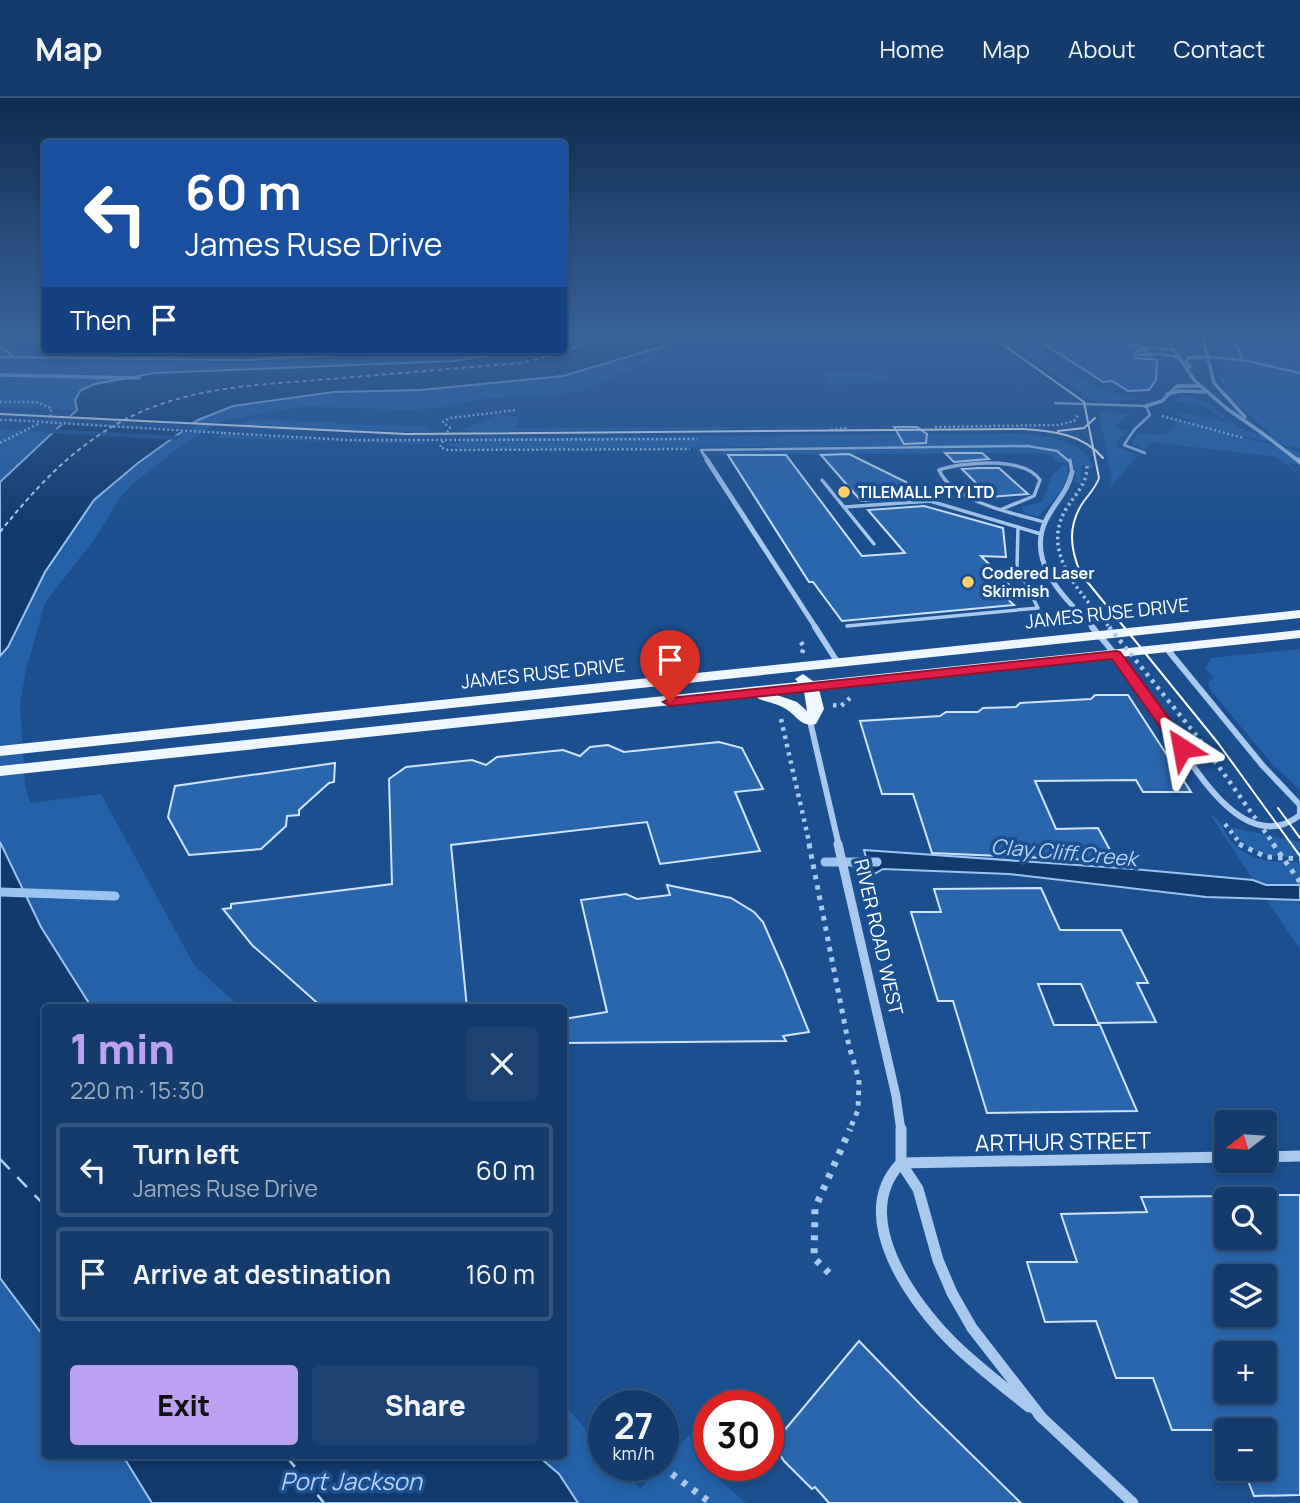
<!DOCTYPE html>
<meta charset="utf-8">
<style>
body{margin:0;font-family:Manrope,sans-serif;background:#1d4271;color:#f1f3f6;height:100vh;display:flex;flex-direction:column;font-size:26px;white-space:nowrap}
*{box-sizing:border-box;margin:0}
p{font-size:23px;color:#9dadc1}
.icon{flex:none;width:38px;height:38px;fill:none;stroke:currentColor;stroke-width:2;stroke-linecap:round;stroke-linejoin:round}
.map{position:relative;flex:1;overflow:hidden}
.panel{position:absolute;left:42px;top:906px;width:525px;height:455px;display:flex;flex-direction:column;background:#143b6b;border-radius:7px;box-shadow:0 4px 10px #0003,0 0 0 2px #33557e}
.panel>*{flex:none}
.guide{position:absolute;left:42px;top:42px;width:525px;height:214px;border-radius:7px;box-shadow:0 4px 10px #0003,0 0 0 2px #33557e;background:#1a4fa0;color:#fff;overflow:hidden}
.needle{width:46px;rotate:253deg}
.tools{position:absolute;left:1214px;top:1012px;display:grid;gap:14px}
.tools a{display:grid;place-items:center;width:63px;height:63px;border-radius:7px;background:#143b6b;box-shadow:0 4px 10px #0003,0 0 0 2px #33557e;font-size:35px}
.speed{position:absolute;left:588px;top:1292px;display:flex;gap:14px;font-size:35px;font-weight:700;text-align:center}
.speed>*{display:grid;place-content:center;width:91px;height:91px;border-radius:50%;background:#143b6b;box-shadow:0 4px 10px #0003,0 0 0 2px #33557e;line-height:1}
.speed small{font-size:18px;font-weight:400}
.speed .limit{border:10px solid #d22;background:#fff;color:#111}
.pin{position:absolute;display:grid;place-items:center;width:60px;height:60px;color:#fff;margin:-72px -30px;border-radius:50% 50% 50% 0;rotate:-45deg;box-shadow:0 0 7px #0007}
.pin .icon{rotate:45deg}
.me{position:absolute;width:77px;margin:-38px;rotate:326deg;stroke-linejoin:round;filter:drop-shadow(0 0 5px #0008)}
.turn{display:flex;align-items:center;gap:24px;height:147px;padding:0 28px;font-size:32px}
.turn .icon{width:91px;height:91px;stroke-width:2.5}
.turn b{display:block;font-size:49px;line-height:60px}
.then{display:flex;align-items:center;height:66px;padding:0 28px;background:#0003;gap:14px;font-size:26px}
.round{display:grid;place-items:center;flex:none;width:74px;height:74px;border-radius:7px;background:#1d4271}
.headline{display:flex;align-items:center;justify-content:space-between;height:119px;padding:0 28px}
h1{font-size:42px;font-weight:800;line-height:52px;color:#bca0f2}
.action{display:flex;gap:14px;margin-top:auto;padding:14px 28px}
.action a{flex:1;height:80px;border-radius:7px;background:#bca0f2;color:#111;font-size:28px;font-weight:800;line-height:80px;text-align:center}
.action a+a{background:#1d4271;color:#f1f3f6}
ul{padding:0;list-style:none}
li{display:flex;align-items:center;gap:21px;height:94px;margin:0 14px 10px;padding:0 14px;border:4px solid #33557e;border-radius:7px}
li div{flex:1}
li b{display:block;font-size:26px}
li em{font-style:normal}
header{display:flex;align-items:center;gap:42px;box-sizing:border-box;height:98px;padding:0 35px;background:#143b6b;border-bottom:2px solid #33557e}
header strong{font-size:33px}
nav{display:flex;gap:38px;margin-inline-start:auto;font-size:24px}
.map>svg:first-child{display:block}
</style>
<header>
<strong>Map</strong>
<nav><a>Home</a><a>Map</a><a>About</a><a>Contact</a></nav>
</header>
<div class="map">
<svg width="1300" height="1405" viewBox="0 0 1300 1405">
<rect width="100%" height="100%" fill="#1b4f8f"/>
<g fill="#2461a8">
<path d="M 996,236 C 1003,236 1012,235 1018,238 C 1052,254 1093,300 1132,298 L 1137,302 L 1095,304 Z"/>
<polygon points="1168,236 1194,236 1201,254 1181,257"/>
<path d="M 1206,236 L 1300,236 L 1300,351 L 1200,328 L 1178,317 L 1186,315 L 1231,325 L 1205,309 L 1174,303 L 1181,297 C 1208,297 1222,321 1245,332 C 1252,336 1264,336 1272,337 C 1253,318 1230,306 1219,278 L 1223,279 L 1222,256 L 1215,255 Z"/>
<polygon points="664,248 655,261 579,294 481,301 446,309 405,312 306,308 224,322 185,345 137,382 122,397 96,439 45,505 26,572 20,606 25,686 30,705 101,696 194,867 241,910 92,910 41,829 0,744 0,558 8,549 45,474 94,402 138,365 198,322 233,308 334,294 420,292 563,278"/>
<polygon points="447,252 520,252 454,263 266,269 118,282 82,291 82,309 77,309 77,312 0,309 0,262 22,265 124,261 237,265 424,256"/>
<polygon points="881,272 893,284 830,287 819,275"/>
<polygon points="1105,314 1139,317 1124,318 1115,330 1127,333 1116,343 1119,350 1138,357 1109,391 1112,380 1103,338 1107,338 1102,334 1099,316"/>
<polygon points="497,317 520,318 517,330 945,328 470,334 457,330 468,330"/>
<polygon points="1163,319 1300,354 1300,366 1288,365 1300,377 1276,359 1151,344 1145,351 1131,346 1137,335 1165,337 1177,325"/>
<polygon points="257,321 420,329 431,331 430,334 238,328 249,322"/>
<polygon points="0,332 50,334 44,345 0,384"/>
<path d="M 1016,335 C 1040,337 1088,341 1093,371 L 1082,367 L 1081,386 L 1076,385 L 1073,361 L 1057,351 L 1035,347 L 500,351 L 459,350 L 444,346 L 466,344 L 468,340 Z"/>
<polygon points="222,336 332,343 425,343 424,346 215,340"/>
<path d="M 1025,350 C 1040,351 1057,352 1067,364 L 1057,364 L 1052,357 L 1032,355 L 723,357 L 721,353 Z"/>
<path d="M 1062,367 L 1067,368 C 1070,391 1051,404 1038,419 L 1026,416 L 1021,409 L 1042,404 L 1053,375 L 1057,375 Z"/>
<polygon points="1300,551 1300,692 1273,667 1211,593 1208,584 1214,580 1205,570 1211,560"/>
<path d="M 1210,716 C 1226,725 1221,734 1233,745 C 1252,765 1275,764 1300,764 L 1300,787 L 1266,787 L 1253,782 Z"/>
<path d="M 1229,729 L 1300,744 L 1300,759 C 1266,759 1250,758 1229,729 Z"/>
<polygon points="1267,802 1300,802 1300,852"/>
<polygon points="0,1180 45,1240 46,1358 123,1358 152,1405 0,1405"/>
<polygon points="564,1307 604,1351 604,1367 618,1367 640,1391 689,1337 723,1385 746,1405 578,1405 559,1376 538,1358 564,1358"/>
</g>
<g fill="#123a6d" stroke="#9cc4f0" stroke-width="2">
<polygon points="564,236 666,236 664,248 563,278 420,292 334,294 233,308 198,322 138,365 94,402 45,474 8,549 0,558 0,384 77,312 75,302 81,292 95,286 155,275 454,263 520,252 564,252"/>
<polygon points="0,744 41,829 92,910 46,910 45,1240 0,1180"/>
<polygon points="864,752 1133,771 1253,782 1266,787 1300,787 1300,802 1206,799 1009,776 883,771 874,776 870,774"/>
<polygon points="123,1358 538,1358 559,1376 578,1405 152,1405"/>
</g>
<g fill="#1b4f8f">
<polygon points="64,318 142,322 199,326 188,334 55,326"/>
<polygon points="48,331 123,335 181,338 176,342 46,335"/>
</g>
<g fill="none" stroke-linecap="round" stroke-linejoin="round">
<polyline stroke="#9cc4f0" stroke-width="3.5" points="0,277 139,280"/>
<g stroke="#9cc4f0" stroke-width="9">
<polyline points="825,764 877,764"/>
<polyline points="0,794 115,798"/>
</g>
<path stroke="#b5d3f5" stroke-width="2" stroke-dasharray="4.5 3.5" stroke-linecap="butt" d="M 0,434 C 36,389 74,348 126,321 C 189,288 261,287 329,281 C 393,276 457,270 521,265 L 564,254 L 605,236"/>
<g stroke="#b5d3f5" stroke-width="2.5" stroke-dasharray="14 11" stroke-linecap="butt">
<polyline points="0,1061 46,1109"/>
<polyline points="286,1358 324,1405"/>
</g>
</g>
<g fill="#2a66ad" stroke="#cfe3fa" stroke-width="2" fill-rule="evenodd">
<polygon points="1029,236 1111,236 1140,253 1134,255 1135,260 1157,262 1156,282 1149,292 1128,293 1112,283 1103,284"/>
<polygon points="894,329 917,329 927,336 926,345 904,346"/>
<polygon points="945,355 982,355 989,361 954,364"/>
<polygon points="849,356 906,384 921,399 861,403 821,357"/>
<polygon points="728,357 786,357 862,458 905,455 868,412 924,408 1003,430 1006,459 981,458 1019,497 1005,499 1014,507 842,523 813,484 809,484"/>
<polygon points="978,370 999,370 1028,396 990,399 962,371"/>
<polygon points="1095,597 1128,597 1191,694 1143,694 1136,682 1035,683 1056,731 1098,730 1116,763 932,755 913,696 882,696 860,623 940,618 946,614 978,614 983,610 1016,609 1020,605 1091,601"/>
<polygon points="719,644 742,650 763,691 735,694 760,753 660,766 647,724 451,747 467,910 323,910 252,847 223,811 231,810 231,806 392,786 389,681 406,669 472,662 486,667 497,659 563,652 580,658 590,649 608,647 624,654"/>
<polygon points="335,665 334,684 329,685 299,712 299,717 287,718 286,728 261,751 189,757 168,719 175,688"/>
<polygon points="667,787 731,800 754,814 763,824 784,872 809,934 783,938 786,943 564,945 564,921 607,914 581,802 626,796 637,801 670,797"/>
<polygon points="1041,790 1060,832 1121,832 1148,885 1137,885 1156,924 1098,925 1081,886 1038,886 1054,927 1100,927 1137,1013 987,1015 953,903 938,903 911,814 941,814 934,791"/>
<path d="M 1265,1097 L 1300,1097 L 1300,1397 L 1254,1398 L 1243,1370 L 1265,1370 L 1265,1332 L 1172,1332 L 1153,1280 L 1116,1280 L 1096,1223 L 1045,1224 L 1027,1164 L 1077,1164 L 1061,1116 L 1147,1114 L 1141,1099 L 1227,1098 L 1227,1139 L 1265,1139 ZM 1227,1178 L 1265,1178 L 1265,1216 L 1227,1216 ZM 1227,1255 L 1265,1255 L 1265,1293 L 1227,1293 Z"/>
<polygon points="859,1243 920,1306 1021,1405 829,1405 815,1389 812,1391 784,1363 775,1349 778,1340"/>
</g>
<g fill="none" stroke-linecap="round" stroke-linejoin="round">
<g stroke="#a9c9ee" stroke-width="2.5" stroke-dasharray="2 2.5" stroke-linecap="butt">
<polyline points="0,304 36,304 51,310 51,317"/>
<polyline points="1162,318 1244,340"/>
<polyline points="0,322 10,322"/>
<polyline points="935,329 1059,327 1074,323 1078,317"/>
<polyline points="831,332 849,330"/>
<polyline points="447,334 450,330 443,324 450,320 517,312"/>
<polyline points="224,335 349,342 418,342"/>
<polyline points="467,342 697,341"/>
<polyline points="443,343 440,349 448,352 690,351"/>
<polyline points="0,345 40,325"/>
</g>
<g stroke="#a9c9ee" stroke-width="4.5" stroke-dasharray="3.5 5" stroke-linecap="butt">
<polyline points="801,544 804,549 802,555"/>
<polyline points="833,607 841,608 850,600"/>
<polyline points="781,621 810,748"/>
<polyline points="1225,726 1242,748"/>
</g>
<g stroke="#a9c9ee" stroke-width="5" stroke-dasharray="4.5 6" stroke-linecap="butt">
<polyline points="809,746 849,948 859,982 858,1012 849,1033"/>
<polyline points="1239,746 1266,759 1300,761"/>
</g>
<g stroke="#a9c9ee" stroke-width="7" stroke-dasharray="5 8" stroke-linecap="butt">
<polyline points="829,1175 814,1160 815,1110 850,1031"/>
<polyline points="672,1376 711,1405"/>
</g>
<g stroke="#a9c9ee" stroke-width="2.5">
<polyline points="1118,236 1141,249"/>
<polyline points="1226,236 1236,247 1243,262"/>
<polyline points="0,248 15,260"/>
<polyline points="1137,257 1161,256 1181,260"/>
<polyline points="1152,257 1141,249 1175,252"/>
<polyline points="169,258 183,252"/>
<polyline points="0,259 246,262 425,252"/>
<polyline points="1208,259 1243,262 1300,275"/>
<polyline points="1055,305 1146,308 1150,317 1134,332 1124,347 1145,355"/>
<polyline points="704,357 701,352 1028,348 1057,353 1070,364"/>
</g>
<g stroke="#a9c9ee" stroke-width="3.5">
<polyline points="1070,362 1072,374"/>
<polyline points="822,382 874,446"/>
<polyline points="844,409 930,403 1041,436"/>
<path d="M 1002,411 L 1034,398 L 1040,382 C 1024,358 963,364 939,372 C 953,404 1013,415 1044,424"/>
<polyline points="847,528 1038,510 1017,468 1018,429"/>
</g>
<g stroke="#a9c9ee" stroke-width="3.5">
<polyline points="1163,236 1195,283 1226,310 1262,335"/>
<polyline points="1202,236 1214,285 1245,319"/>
<polyline points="0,240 31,237"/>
<polyline points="1190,269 1186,263 1188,260 1208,259"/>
<polyline points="1167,296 1180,293 1207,294"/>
<polyline points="1146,308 1162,303 1177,288 1200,288"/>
<polyline points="704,357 709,364"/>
</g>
<g stroke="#a9c9ee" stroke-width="5">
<polyline points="707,362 816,530"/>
<path d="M 1072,374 C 1068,394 1055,404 1046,422 C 1025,466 1067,502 1094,530"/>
</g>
<g stroke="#a9c9ee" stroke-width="6">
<polyline points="815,529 838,565"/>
<path d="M 1092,529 C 1117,557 1139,588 1161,619 C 1187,657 1241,763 1300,717 L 1300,707 L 1263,668 L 1167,551"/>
<polyline points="810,623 839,748"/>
</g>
<polyline stroke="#a9c9ee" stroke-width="9" points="838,746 896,998 901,1033"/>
<g stroke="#a9c9ee" stroke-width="11">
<polyline points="901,1031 901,1065 918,1091 938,1162 952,1195 972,1230 1042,1320"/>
<polyline points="1265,1059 1300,1058"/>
<path d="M 901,1065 C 849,1119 913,1206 955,1247 C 978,1269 1004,1289 1029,1309"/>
<polyline points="901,1065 1227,1059"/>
<polyline points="1039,1317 1133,1405"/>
</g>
<g fill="#f0f6ff" fill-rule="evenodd">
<polygon points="1300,512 1300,520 0,658 0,648"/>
<path d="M 1300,532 L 1300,540 L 819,591 L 824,611 L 816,626 C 802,630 797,618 786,611 C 778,606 767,604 759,601 L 756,598 L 0,678 L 0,668 L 798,584 L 795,581 L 803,576 L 813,583 ZM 804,593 L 807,613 L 797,604 L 774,596 Z"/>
</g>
<g stroke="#fff" stroke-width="2">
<path d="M 988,236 L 1084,304 L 1099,380 C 1096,389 1090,395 1084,403 C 1067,427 1070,451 1081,476 L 1218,645 L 1300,758"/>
<path d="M 0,316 L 406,336 L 1023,331 C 1053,333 1083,336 1103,360"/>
<polyline points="1058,333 1084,330 1095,320"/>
<polyline points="1278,710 1300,740"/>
</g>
<g stroke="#a9c9ee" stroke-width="2.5" stroke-dasharray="2 2.5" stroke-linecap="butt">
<polyline points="10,322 224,335"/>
<polyline points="418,342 467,342"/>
</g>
<path stroke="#a9c9ee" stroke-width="3.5" stroke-dasharray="2.5 3.5" stroke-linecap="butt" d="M 1087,368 C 1087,387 1075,396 1066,411 C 1039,456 1084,498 1110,530"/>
<polyline stroke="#a9c9ee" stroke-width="4.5" stroke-dasharray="3.5 5" stroke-linecap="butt" points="1109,529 1200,642 1275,748"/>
<polyline stroke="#a9c9ee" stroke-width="5" stroke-dasharray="4.5 6" stroke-linecap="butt" points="1273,746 1300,784"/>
<polyline stroke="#a9c9ee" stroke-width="3.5" points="1262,335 1300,364"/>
<polyline stroke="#a9c9ee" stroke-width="5" points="1298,362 1300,364"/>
</g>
<linearGradient id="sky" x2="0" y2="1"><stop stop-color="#0f2b4f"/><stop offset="0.55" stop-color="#39639b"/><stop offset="1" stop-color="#39639b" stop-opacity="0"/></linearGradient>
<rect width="1300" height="433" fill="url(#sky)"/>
<polygon fill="#e11d48" stroke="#92132f" stroke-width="2" points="1116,553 1120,554 1188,646 1190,650 1188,653 1177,653 1112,561 670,608 663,604 670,600"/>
<g fill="#ffd166" stroke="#1b4f8f" stroke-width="2.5">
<circle cx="844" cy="394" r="7"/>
<circle cx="968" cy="484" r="7"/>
</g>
<g text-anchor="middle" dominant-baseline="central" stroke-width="7" stroke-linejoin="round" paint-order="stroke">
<g font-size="16" font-weight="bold" fill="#fff" stroke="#1b4f8f" text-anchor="start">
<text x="858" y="394">TILEMALL PTY LTD</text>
<text x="982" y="475">Codered Laser<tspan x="982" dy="18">Skirmish</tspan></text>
</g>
<g font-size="19" fill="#fff" stroke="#1b4f8f">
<text transform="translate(1107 515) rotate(-6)">JAMES RUSE DRIVE</text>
<text transform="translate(543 575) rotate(-6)">JAMES RUSE DRIVE</text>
<text transform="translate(879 839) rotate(77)">RIVER ROAD WEST</text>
</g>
<g font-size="21" font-style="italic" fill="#b5d3f5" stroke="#1b4f8f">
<text transform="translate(1064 754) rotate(5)">Clay Cliff Creek</text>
</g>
<g font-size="23" fill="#fff" stroke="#1b4f8f">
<text transform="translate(1063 1043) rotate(-1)">ARTHUR STREET</text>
</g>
<g font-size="24" font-style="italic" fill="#b5d3f5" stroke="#1b4f8f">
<text x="351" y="1382">Port Jackson</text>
</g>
</g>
</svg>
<div class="tools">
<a><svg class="needle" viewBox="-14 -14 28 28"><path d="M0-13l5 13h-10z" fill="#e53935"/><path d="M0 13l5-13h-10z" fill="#9dadc1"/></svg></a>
<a><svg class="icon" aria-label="search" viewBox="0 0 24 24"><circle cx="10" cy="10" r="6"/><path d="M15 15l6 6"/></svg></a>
<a><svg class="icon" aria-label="layers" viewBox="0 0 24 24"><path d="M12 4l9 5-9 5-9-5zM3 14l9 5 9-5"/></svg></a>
<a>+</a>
<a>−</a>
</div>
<div class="speed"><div>27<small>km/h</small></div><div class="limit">30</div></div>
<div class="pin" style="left:670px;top:604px;background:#d93025"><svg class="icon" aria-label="arrive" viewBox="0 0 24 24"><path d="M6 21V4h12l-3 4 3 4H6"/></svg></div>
<svg class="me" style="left:1182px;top:650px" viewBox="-20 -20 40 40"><path d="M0-17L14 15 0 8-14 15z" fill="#e11d48" stroke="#fff" stroke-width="4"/></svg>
<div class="guide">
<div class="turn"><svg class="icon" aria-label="left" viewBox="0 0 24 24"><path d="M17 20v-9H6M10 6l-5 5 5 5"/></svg><div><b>60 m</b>James Ruse Drive</div></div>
<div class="then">Then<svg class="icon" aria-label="arrive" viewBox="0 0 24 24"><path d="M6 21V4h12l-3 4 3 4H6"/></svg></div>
</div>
<section class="panel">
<div class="headline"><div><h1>1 min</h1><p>220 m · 15:30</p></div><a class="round"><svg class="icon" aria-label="close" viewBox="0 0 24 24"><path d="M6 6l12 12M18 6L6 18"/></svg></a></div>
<ul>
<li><svg class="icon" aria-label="left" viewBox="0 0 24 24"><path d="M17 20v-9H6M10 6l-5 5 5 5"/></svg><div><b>Turn left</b><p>James Ruse Drive</p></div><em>60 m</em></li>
<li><svg class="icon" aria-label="arrive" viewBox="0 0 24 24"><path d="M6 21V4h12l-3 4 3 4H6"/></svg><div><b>Arrive at destination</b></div><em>160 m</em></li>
</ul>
<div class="action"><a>Exit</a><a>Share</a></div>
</section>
</div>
